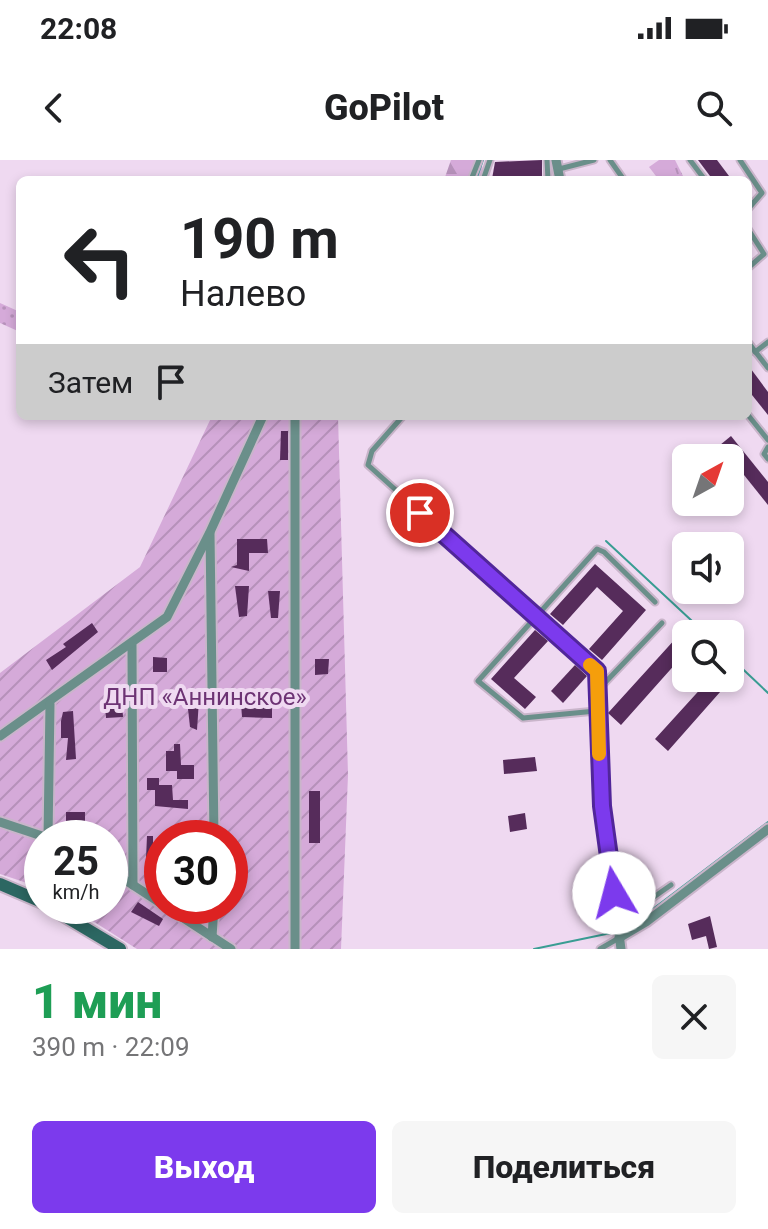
<!DOCTYPE html>
<html lang="ru">
<meta charset="utf-8">
<style>
body{margin:0;font-family:Roboto,sans-serif;background:#f6f6f6;color:#202124;height:100vh;display:flex;flex-direction:column;font-size:30px;white-space:nowrap}
*{box-sizing:border-box;margin:0}
p{font-size:26px;color:#757577}
.icon{flex:none;width:44px;height:44px;fill:none;stroke:currentColor;stroke-width:2;stroke-linecap:round;stroke-linejoin:round}
.map{position:relative;height:789px;overflow:hidden}
.side{display:flex;flex-direction:column;background:#fff;flex:1}
.side>*{flex:none}
.banner{position:absolute;left:16px;top:16px;width:736px;height:244px;border-radius:12px;box-shadow:0 4px 12px #0003;background:#fff;color:#202124;overflow:hidden}
.needle{width:52px;rotate:40deg}
.controls{position:absolute;left:672px;top:284px;display:grid;gap:16px}
.controls a{display:grid;place-items:center;width:72px;height:72px;border-radius:12px;background:#fff;box-shadow:0 4px 12px #0003;font-size:40px}
.speed{position:absolute;left:24px;top:660px;display:flex;gap:16px;font-size:40px;font-weight:700;text-align:center}
.speed>*{display:grid;place-content:center;width:104px;height:104px;border-radius:50%;background:#fff;box-shadow:0 4px 12px #0003;line-height:1}
.speed small{font-size:20px;font-weight:400}
.speed .limit{border:12px solid #d22;background:#fff;color:#111}
.pin{position:absolute;display:grid;place-items:center;width:68px;height:68px;color:#fff;margin:-34px;border:4px solid #fff;border-radius:50%;box-shadow:0 2px 8px #0007}
.me{position:absolute;width:88px;margin:-44px;rotate:352deg;stroke-linejoin:round;filter:drop-shadow(0 0 6px #0008)}
.turn{display:flex;align-items:center;gap:28px;height:168px;padding:0 32px;font-size:36px}
.turn .icon{width:104px;height:104px;stroke-width:2.5}
.turn b{display:block;font-size:56px;line-height:68px}
.then{display:flex;align-items:center;height:76px;padding:0 32px;background:#0003;gap:16px;font-size:30px}
.round{display:grid;place-items:center;flex:none;width:84px;height:84px;border-radius:12px;background:#f6f6f6}
.overview{display:flex;align-items:center;justify-content:space-between;height:136px;padding:0 32px}
h1{font-size:48px;font-weight:800;line-height:60px;color:#1e9e55}
.action{display:flex;gap:16px;margin-top:auto;padding:16px 32px}
.action a{flex:1;height:92px;border-radius:12px;background:#7c3aed;color:#fff;font-size:32px;font-weight:800;line-height:92px;text-align:center}
.action a+a{background:#f6f6f6;color:#202124}
.status{display:flex;justify-content:space-between;align-items:center;height:56px;padding:0 40px;background:#fff;direction:ltr}
.status svg{height:22px;fill:currentColor}
header{display:flex;justify-content:space-between;align-items:center;height:104px;padding:0 32px;background:#fff;font-size:36px;font-weight:800}
.map>svg:first-child{display:block}
</style>
<div class="status"><b>22:08</b><svg viewBox="0 0 49 12"><path d="M0 12V9h3v3zM5 12V6h3v6zM10 12V3h3v9zM15 12V0h3v12zM26 1h20v11H26zM47 4h2v5h-2z"/></svg></div>
<header><svg class="icon" aria-label="back" viewBox="0 0 24 24"><path d="M15 5l-7 7 7 7"/></svg>GoPilot<svg class="icon" aria-label="search" viewBox="0 0 24 24"><circle cx="10" cy="10" r="6"/><path d="M15 15l6 6"/></svg></header>
<div class="map">
<svg width="768" height="789" viewBox="0 0 768 789">
<defs>
<pattern id="grass-dots" width="8" height="8" patternUnits="userSpaceOnUse" patternTransform="scale(2)"><rect width="8" height="8" fill="#d5aad9"/><path d="M2 2h.1M6 6h.1" fill="none" stroke="#b691ba" stroke-width="1.8" stroke-linecap="round"/></pattern>
<pattern id="forest-firs" width="22" height="20" patternUnits="userSpaceOnUse" patternTransform="scale(2)"><rect width="22" height="20" fill="#d5aad9"/><path d="M5 1l3.5 6h-7zM16 11l3.5 6h-7z" fill="#b691ba"/></pattern>
<pattern id="park-tufts" width="24" height="20" patternUnits="userSpaceOnUse" patternTransform="scale(2)"><rect width="24" height="20" fill="#d5aad9"/><path d="M3 7l-1-3M5 7V3M7 7l1-3M15 17l-1-3M17 17v-4M19 17l1-3" fill="none" stroke="#b691ba"/></pattern>
<pattern id="garden-furrows" width="10" height="10" patternUnits="userSpaceOnUse" patternTransform="scale(2)"><rect width="10" height="10" fill="#d5aad9"/><path d="M-1 1l2-2M0 10L10 0M9 11l2-2" fill="none" stroke="#b691ba"/></pattern>
</defs>
<rect width="100%" height="100%" fill="#efd9f1"/>
<polygon fill="url(#grass-dots)" points="0,143 20,152 20,172 0,163"/>
<polygon fill="url(#forest-firs)" points="451,0 481,0 483,11 480,20 444,20"/>
<polygon fill="url(#park-tufts)" points="659,0 675,0 685,20 659,20 649,7"/>
<path fill="url(#garden-furrows)" fill-rule="evenodd" d="M 212,256 L 338,256 L 348,615 L 341,789 L 137,789 L 69,746 L 110,746 L 110,678 L 42,678 L 42,728 L 0,714 L 0,513 L 140,407 ZM 162,678 L 230,678 L 230,746 L 162,746 Z"/>
<g fill="none" stroke-linecap="round" stroke-linejoin="round">
<g stroke="#399d93" stroke-width="2">
<polyline points="476,20 483,0"/>
<polyline points="606,381 706,474"/>
<polyline points="730,497 768,533"/>
<polyline points="633,764 768,662"/>
<polyline points="534,789 611,773"/>
</g>
</g>
<g fill="#562c5b">
<polygon points="542,0 542,16 492,19 495,2"/>
<polygon points="698,0 717,0 732,20 713,20"/>
<polygon points="748,205 768,232 768,255 748,230"/>
<polygon points="281,271 288,271 288,300 280,300"/>
<polygon points="731,276 768,322 768,345 720,285"/>
<polygon points="237,379 267,379 268,393 249,393 249,411 231,407 237,405"/>
<polygon points="595,404 646,450 602,500 589,489 623,451 597,427 563,465 550,454"/>
<polygon points="235,426 249,426 247,456 239,457"/>
<polygon points="268,431 280,431 278,458 271,458"/>
<polygon points="92,463 98,472 52,510 46,500 66,487 63,484"/>
<polygon points="535,470 548,481 514,518 536,537 525,549 491,519"/>
<polygon points="677,477 686,486 686,508 678,501 621,565 608,553"/>
<polygon points="153,497 167,498 167,512 153,512"/>
<polygon points="315,499 329,499 328,514 315,515"/>
<polygon points="575,505 587,516 563,543 551,531"/>
<polygon points="698,518 722,518 728,523 668,591 655,579 705,524"/>
<polygon points="187,540 199,540 197,570 190,567"/>
<polygon points="122,543 123,557 106,558 105,544"/>
<polygon points="241,543 272,545 272,558 242,557"/>
<polygon points="73,551 76,599 66,600 68,578 61,578 61,561 63,552"/>
<polygon points="174,584 180,584 181,605 194,605 194,619 177,619 177,611 166,611 166,591 174,591"/>
<polygon points="535,597 537,611 504,614 503,600"/>
<polygon points="147,618 159,618 159,625 172,625 173,640 188,640 188,649 155,646 155,630 147,630"/>
<rect x="309" y="631" width="11" height="52"/>
<rect x="66" y="652" width="19" height="16"/>
<polygon points="525,653 527,669 510,672 508,656"/>
<polygon points="147,676 153,676 153,690 160,690 159,700 146,699"/>
<polygon points="138,742 163,759 159,766 131,752"/>
<polygon points="710,756 717,787 709,789 706,776 692,780 688,764"/>
</g>
<g fill="none" stroke-linecap="round" stroke-linejoin="round">
<g stroke="#c9b5ca" stroke-width="9">
<g id="service">
<polyline points="547,0 548,20"/>
<polyline points="610,0 624,20"/>
<polyline points="690,0 705,20"/>
<polyline points="740,0 762,33 748,49"/>
<polyline points="559,9 594,0"/>
<polyline points="471,20 479,0"/>
<polyline points="483,20 490,0"/>
<polyline points="748,69 764,94 748,108"/>
<polyline points="748,182 768,208"/>
<polyline points="755,192 768,182"/>
<polyline points="748,255 768,280"/>
<polyline points="403,256 372,291 368,305 596,510"/>
<polyline points="768,287 764,294 768,299"/>
<polyline points="597,531 662,463"/>
<polyline points="596,551 523,558 478,521 597,389 604,392 655,442"/>
<polyline points="618,762 671,725"/>
<polyline points="600,789 619,778"/>
</g>
</g>
<g stroke="#c9b5ca" stroke-width="13">
<g id="minor">
<polyline points="556,0 560,20"/>
<polyline points="210,373 214,678"/>
<polyline points="132,485 133,725"/>
<polyline points="597,511 602,646 621,789"/>
<polyline points="0,576 167,457 210,372 263,256"/>
<polyline points="0,662 48,678 50,544"/>
<polyline points="110,710 162,744"/>
<polyline points="165,746 231,789"/>
<polyline points="212,777 214,746"/>
<polyline points="619,778 646,762 768,669"/>
<polyline points="295,789 295,256"/>
</g>
</g>
<g stroke="#c9b5ca" stroke-width="16">
<g id="secondary">
<polyline points="0,724 42,742"/>
<polyline points="48,746 120,789"/>
</g>
</g>
<use href="#service" stroke="#6a8f8a" stroke-width="5"/>
<use href="#minor" stroke="#6a8f8a" stroke-width="9"/>
<use href="#secondary" stroke="#2c6762" stroke-width="12"/>
</g>
<g fill="none" stroke-linecap="round" stroke-linejoin="round">
<g stroke="#51269a" stroke-width="20">
<polyline id="route" points="420,353 597,511 602,646 614,733"/>
</g>
<use href="#route" stroke="#7c3aed" stroke-width="14"/>
<polyline stroke="#f59e0b" stroke-width="14" points="590,505 597,511 599,594"/>
</g>
<g text-anchor="middle" dominant-baseline="central" stroke-width="8" stroke-linejoin="round" paint-order="stroke">
<g font-size="24" fill="#6d3374" stroke="#efd9f1">
<text x="205" y="537">ДНП «Аннинское»</text>
</g>
</g>
</svg>
<div class="controls">
<a><svg class="needle" viewBox="-14 -14 28 28"><path d="M0-13l5 13h-10z" fill="#e53935"/><path d="M0 13l5-13h-10z" fill="#757577"/></svg></a>
<a><svg class="icon" aria-label="sound" viewBox="0 0 24 24"><path d="M4 9h4l5-4v14l-5-4H4zM17 9q2 3 0 6"/></svg></a>
<a><svg class="icon" aria-label="search" viewBox="0 0 24 24"><circle cx="10" cy="10" r="6"/><path d="M15 15l6 6"/></svg></a>
</div>
<div class="speed"><div>25<small>km/h</small></div><div class="limit">30</div></div>
<div class="pin" style="left:420px;top:353px;background:#d93025"><svg class="icon" aria-label="arrive" viewBox="0 0 24 24"><path d="M6 21V4h12l-3 4 3 4H6"/></svg></div>
<svg class="me" style="left:614px;top:733px" viewBox="-20 -20 40 40"><circle r="19" fill="#fff"/><path d="M0-13L10 11 0 6-10 11z" fill="#7c3aed"/></svg>
<div class="banner">
<div class="turn"><svg class="icon" aria-label="left" viewBox="0 0 24 24"><path d="M17 20v-9H6M10 6l-5 5 5 5"/></svg><div><b>190 m</b>Налево</div></div>
<div class="then">Затем<svg class="icon" aria-label="arrive" viewBox="0 0 24 24"><path d="M6 21V4h12l-3 4 3 4H6"/></svg></div>
</div>
</div>
<section class="side">
<div class="overview"><div><h1>1 мин</h1><p>390 m · 22:09</p></div><a class="round"><svg class="icon" aria-label="close" viewBox="0 0 24 24"><path d="M6 6l12 12M18 6L6 18"/></svg></a></div>
<div class="action"><a>Выход</a><a>Поделиться</a></div>
</section>
